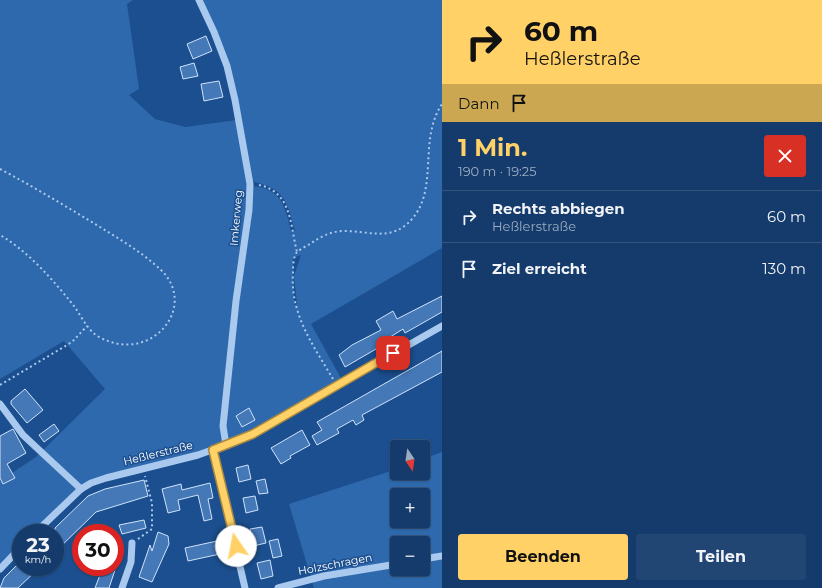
<!DOCTYPE html>
<html lang="de">
<meta charset="utf-8">
<style>
body{margin:0;font-family:Montserrat,sans-serif;background:#214673;color:#f1f3f6;height:100vh;display:flex;flex-direction:column;font-size:15px;white-space:nowrap}
*{box-sizing:border-box;margin:0}
p{font-size:13px;color:#9dadc1}
.icon{flex:none;width:22px;height:22px;fill:none;stroke:currentColor;stroke-width:2;stroke-linecap:round;stroke-linejoin:round}
.map{position:relative;flex:1;overflow:hidden}
.details{display:flex;flex-direction:column;background:#143b6b;width:380px}
.details>*{flex:none}
.guide{background:#ffd166;color:#111;overflow:hidden}
.needle{width:26px;rotate:167deg}
.buttons{position:absolute;left:390px;top:440px;display:grid;gap:8px}
.buttons a{display:grid;place-items:center;width:40px;height:40px;border-radius:4px;background:#143b6b;box-shadow:0 1px 3px #0004,0 0 0 1px #33557e;font-size:20px}
.speed{position:absolute;left:12px;top:524px;display:flex;gap:8px;font-size:20px;font-weight:700;text-align:center}
.speed>*{display:grid;place-content:center;width:52px;height:52px;border-radius:50%;background:#143b6b;box-shadow:0 1px 3px #0004,0 0 0 1px #33557e;line-height:1}
.speed small{font-size:10px;font-weight:400}
.speed .limit{border:6px solid #d22;background:#fff;color:#111}
.pin{position:absolute;display:grid;place-items:center;width:34px;height:34px;color:#fff;margin:-17px;border-radius:8px;box-shadow:0 2px 6px #0006}
.me{position:absolute;width:44px;margin:-22px;rotate:348deg;stroke-linejoin:round;filter:drop-shadow(0 0 3px #0008)}
.turn{display:flex;align-items:center;gap:14px;height:84px;padding:0 16px;font-size:18px}
.turn .icon{width:52px;height:52px;stroke-width:2.5}
.turn b{display:block;font-size:28px;line-height:34px}
.then{display:flex;align-items:center;height:38px;padding:0 16px;background:#0003;gap:8px;font-size:15px}
.round{display:grid;place-items:center;flex:none;width:42px;height:42px;border-radius:4px;background:#214673}
.summary{display:flex;align-items:center;justify-content:space-between;height:68px;padding:0 16px}
h1{font-size:24px;font-weight:700;line-height:30px;color:#ffd166}
.cta{display:flex;gap:8px;margin-top:auto;padding:8px 16px}
.cta a{flex:1;height:46px;border-radius:4px;background:#ffd166;color:#111;font-size:16px;font-weight:700;line-height:46px;text-align:center}
.cta a+a{background:#214673;color:#f1f3f6}
ul{padding:0;list-style:none}
li{display:flex;align-items:center;gap:12px;height:52px;padding:0 16px;border-top:1px solid #33557e}
li div{flex:1}
li b{display:block;font-size:15px}
li em{font-style:normal}
main{display:flex;flex:1;min-height:0}
.map>svg:first-child{display:block}
</style>
<main>
<div class="map">
<svg width="442" height="588" viewBox="0 0 442 588">
<rect width="100%" height="100%" fill="#1b4f8f"/>
<g fill="#2e69ad" fill-rule="evenodd">
<polygon points="0,0 133,0 127,4 139,89 129,95 155,119 185,127 237,120 247,184 247,210 231,336 225,445 91,482 34,533 21,533 21,546 0,567 0,481 36,457 105,389 64,341 0,379"/>
<path d="M 200,0 L 442,0 L 442,248 L 311,324 L 343,382 L 227,445 L 224,426 L 252,186 C 281,188 285,206 291,231 L 295,231 C 287,200 284,188 251,181 L 238,99 ZM 301,255 L 294,276 L 297,304 L 294,305 L 293,258 Z"/>
<path d="M 442,452 L 442,588 L 314,588 L 289,504 L 397,469 L 397,473 L 423,473 L 423,459 ZM 397,495 L 423,495 L 423,521 L 397,521 ZM 397,543 L 423,543 L 423,569 L 397,569 Z"/>
</g>
<g fill="#4478b7" stroke="#cfe3fa">
<polygon points="206,36 212,51 193,59 187,44"/>
<polygon points="194,63 198,76 183,79 180,67"/>
<polygon points="219,81 223,97 204,101 201,84"/>
<polygon points="442,296 442,312 405,333 403,329 387,339 388,342 345,367 339,355 352,345 381,330 376,321 393,311 397,319"/>
<polygon points="442,351 442,372 362,415 364,420 356,425 353,420 337,429 339,433 317,445 312,436 322,430 317,422"/>
<polygon points="25,389 43,410 27,423 11,404 11,401"/>
<polygon points="249,408 255,420 242,427 236,416"/>
<polygon points="54,424 59,431 44,442 39,435"/>
<polygon points="13,429 26,453 7,464 15,478 3,484 0,478 0,436"/>
<polygon points="302,430 310,445 290,456 291,458 281,464 271,448"/>
<polygon points="248,465 251,479 239,482 236,468"/>
<polygon points="265,479 268,493 259,494 256,481"/>
<polygon points="144,480 148,496 96,512 55,552 55,528 88,496 105,489"/>
<polygon points="210,483 213,498 208,499 212,519 204,521 198,495 178,500 180,510 168,513 162,489 181,484 182,490"/>
<polygon points="255,496 258,510 246,513 243,498"/>
<polygon points="144,520 146,528 122,534 119,525"/>
<polygon points="262,527 266,543 253,546 250,529"/>
<polygon points="158,532 168,536 169,544 152,582 139,577 150,545 152,551"/>
<polygon points="278,539 282,556 273,558 269,541"/>
<polygon points="217,541 220,554 188,561 185,548"/>
<polygon points="270,560 273,576 261,579 257,563"/>
<polygon points="21,561 21,567 40,567 18,588 0,588 4,578"/>
<polygon points="103,567 116,567 109,588 95,588"/>
</g>
<g fill="none" stroke-linecap="round" stroke-linejoin="round">
<g stroke="#a9c9ee" stroke-width="2" stroke-dasharray="2 3" stroke-linecap="butt">
<path d="M 0,169 C 34,187 67,207 100,227 C 121,240 143,253 161,270 C 199,307 151,364 101,338 C 88,332 82,317 74,306 C 53,280 29,252 0,235"/>
<path d="M 259,185 C 292,192 290,225 297,252"/>
<path d="M 333,379 C 313,345 290,314 293,273 C 293,267 293,257 297,252 C 301,249 306,246 310,244 C 320,237 331,231 344,231 C 369,231 392,242 412,219 C 439,188 418,140 442,104"/>
<polyline points="0,385 72,342 87,326"/>
<polyline points="138,539 152,529 152,503 145,476"/>
</g>
<g stroke="#a9c9ee" stroke-width="7">
<polyline points="199,0 214,32 227,66 235,100 250,184 249,210 236,301 223,426 226,445"/>
<polyline points="0,404 23,435 81,489"/>
<polyline points="213,450 245,588"/>
<polyline points="35,533 81,489 91,483 106,478 198,455 245,438 442,326"/>
<polyline points="423,559 442,556"/>
<polyline points="0,569 21,547"/>
<polyline points="122,588 131,562 132,543"/>
<polyline points="278,588 324,576 397,564"/>
</g>
</g>
<g fill="none" stroke-linecap="round" stroke-linejoin="round">
<g stroke="#a68842" stroke-width="10">
<polyline id="route" points="236,546 213,450 253,434 393,353"/>
</g>
<use href="#route" stroke="#ffd166" stroke-width="7"/>
</g>
<g text-anchor="middle" dominant-baseline="central" stroke-width="3" stroke-linejoin="round" paint-order="stroke">
<g font-size="11" fill="#fff" stroke="#1b4f8f">
<text transform="translate(236 218) rotate(-85)">Imkerweg</text>
<text transform="translate(158 453) rotate(-14)">Heßlerstraße</text>
<text transform="translate(335 564) rotate(-11)">Holzschragen</text>
</g>
</g>
</svg>
<div class="buttons">
<a><svg class="needle" viewBox="-14 -14 28 28"><path d="M0-13l5 13h-10z" fill="#e53935"/><path d="M0 13l5-13h-10z" fill="#9dadc1"/></svg></a>
<a>+</a>
<a>−</a>
</div>
<div class="speed"><div>23<small>km/h</small></div><div class="limit">30</div></div>
<div class="pin" style="left:393px;top:353px;background:#d93025"><svg class="icon" aria-label="arrive" viewBox="0 0 24 24"><path d="M6 21V4h12l-3 4 3 4H6"/></svg></div>
<svg class="me" style="left:236px;top:546px" viewBox="-20 -20 40 40"><circle r="19" fill="#fff"/><path d="M0-13L10 11 0 6-10 11z" fill="#ffd166"/></svg>
</div>
<section class="details">
<div class="guide">
<div class="turn"><svg class="icon" aria-label="right" viewBox="0 0 24 24"><path d="M7 20v-9h11M14 6l5 5-5 5"/></svg><div><b>60 m</b>Heßlerstraße</div></div>
<div class="then">Dann<svg class="icon" aria-label="arrive" viewBox="0 0 24 24"><path d="M6 21V4h12l-3 4 3 4H6"/></svg></div>
</div>
<div class="summary"><div><h1>1 Min.</h1><p>190 m · 19:25</p></div><a class="round" style="background:#d93025;color:#fff"><svg class="icon" aria-label="close" viewBox="0 0 24 24"><path d="M6 6l12 12M18 6L6 18"/></svg></a></div>
<ul>
<li><svg class="icon" aria-label="right" viewBox="0 0 24 24"><path d="M7 20v-9h11M14 6l5 5-5 5"/></svg><div><b>Rechts abbiegen</b><p>Heßlerstraße</p></div><em>60 m</em></li>
<li><svg class="icon" aria-label="arrive" viewBox="0 0 24 24"><path d="M6 21V4h12l-3 4 3 4H6"/></svg><div><b>Ziel erreicht</b></div><em>130 m</em></li>
</ul>
<div class="cta"><a>Beenden</a><a>Teilen</a></div>
</section>
</main>
